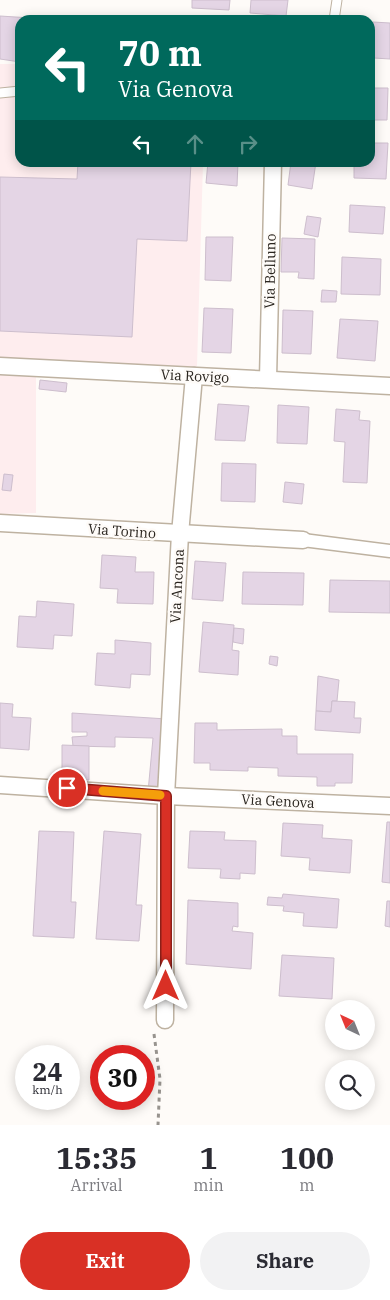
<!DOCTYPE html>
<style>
body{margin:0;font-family:"IBM Plex Serif",serif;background:#f2f2f3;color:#2b2b33;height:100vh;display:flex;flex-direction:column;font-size:19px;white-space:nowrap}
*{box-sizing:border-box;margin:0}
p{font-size:16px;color:#7c7c81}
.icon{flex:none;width:28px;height:28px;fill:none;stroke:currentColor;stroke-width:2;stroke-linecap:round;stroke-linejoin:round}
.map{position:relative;height:1125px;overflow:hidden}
.drawer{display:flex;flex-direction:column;background:#fff;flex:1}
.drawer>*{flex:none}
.top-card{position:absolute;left:15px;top:15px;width:360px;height:152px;border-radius:15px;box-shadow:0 2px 12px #0003;background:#00695c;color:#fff;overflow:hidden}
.needle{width:32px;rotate:317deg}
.controls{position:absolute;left:325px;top:1000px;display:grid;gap:10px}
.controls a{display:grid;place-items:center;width:50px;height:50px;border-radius:50%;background:#fff;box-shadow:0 2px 12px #0003;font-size:25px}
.speed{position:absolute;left:15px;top:1045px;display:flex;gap:10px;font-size:25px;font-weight:700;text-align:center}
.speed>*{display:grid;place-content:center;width:65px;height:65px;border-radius:50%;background:#fff;box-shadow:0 2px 12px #0003;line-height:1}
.speed small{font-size:12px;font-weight:400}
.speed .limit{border:8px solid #d22;background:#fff;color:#111}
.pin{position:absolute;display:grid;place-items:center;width:42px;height:42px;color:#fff;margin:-21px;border:2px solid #fff;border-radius:50%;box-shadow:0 1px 5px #0007}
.me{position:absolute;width:55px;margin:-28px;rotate:0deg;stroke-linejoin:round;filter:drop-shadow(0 0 4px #0008)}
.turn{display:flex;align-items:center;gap:18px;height:105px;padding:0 20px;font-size:22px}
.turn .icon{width:65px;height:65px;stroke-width:2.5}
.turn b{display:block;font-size:35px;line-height:42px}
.lanes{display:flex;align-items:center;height:48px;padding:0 20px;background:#0003;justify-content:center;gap:25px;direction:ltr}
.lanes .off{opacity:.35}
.eta{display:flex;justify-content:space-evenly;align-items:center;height:85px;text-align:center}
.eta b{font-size:30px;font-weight:800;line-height:35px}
.cta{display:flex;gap:10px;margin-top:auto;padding:10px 20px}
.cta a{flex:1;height:58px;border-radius:30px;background:#d93025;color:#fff;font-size:20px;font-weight:800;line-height:58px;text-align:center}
.cta a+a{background:#f2f2f3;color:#2b2b33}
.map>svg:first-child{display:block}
</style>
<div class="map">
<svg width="390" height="1125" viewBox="0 0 390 1125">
<rect width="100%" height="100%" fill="#fefbf8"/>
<polygon fill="#feedee" points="0,64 20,64 20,162 203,163 197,366 36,374 36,513 0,514"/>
<g fill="#e4d5e5" stroke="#cdbecd">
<polygon points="192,0 230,0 229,10 192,8"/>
<polygon points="251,0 288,0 286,16 250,13"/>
<polygon points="0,16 31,18 30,20 20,20 20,62 0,59"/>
<polygon points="373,22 390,23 390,59 374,58 373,60 370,60 370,29 373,29"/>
<polygon points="370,88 388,88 387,120 370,120"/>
<polygon points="370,143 388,143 386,179 354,178 354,162 370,162"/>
<polygon points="78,162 191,162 187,241 137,239 132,337 0,331 0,177 77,179"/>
<polygon points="208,162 238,162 237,186 206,183"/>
<polygon points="291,162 316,162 312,189 288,185"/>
<polygon points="350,205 385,207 383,234 349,232"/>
<polygon points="307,216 321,218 318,237 304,234"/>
<polygon points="206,237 233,237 231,281 205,280"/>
<polygon points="282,238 315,239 314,279 298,278 299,272 281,272"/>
<polygon points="342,257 381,259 380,295 341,294"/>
<polygon points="322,290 337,291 336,302 321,302"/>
<polygon points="204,308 233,309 231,353 202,352"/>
<polygon points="283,310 313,311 311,354 282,353"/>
<polygon points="340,319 378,321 375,361 337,358"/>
<polygon points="40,380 67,383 66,392 39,389"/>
<polygon points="218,404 249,406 245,441 215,440"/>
<polygon points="278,405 309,407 307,444 277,443"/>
<polygon points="336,409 360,411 359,420 370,421 367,483 343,482 345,442 334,441"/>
<polygon points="222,463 256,464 255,502 221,501"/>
<polygon points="4,474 13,475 11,491 2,490"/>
<polygon points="285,482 304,484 302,504 283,502"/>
<polygon points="102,555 136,557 135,572 154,572 153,604 117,603 118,589 100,588"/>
<polygon points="195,561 226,563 223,601 192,599"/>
<polygon points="243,572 304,573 303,605 242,604"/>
<polygon points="330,580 390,581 390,613 329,612"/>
<polygon points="37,601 74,604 72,636 54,635 53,649 17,647 19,616 36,617"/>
<polygon points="203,622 234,625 232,650 239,651 238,675 199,672"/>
<polygon points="234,628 244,629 243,644 233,642"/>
<polygon points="115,640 151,643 150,675 131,674 130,688 95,685 97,653 115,654"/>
<polygon points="270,656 278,657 277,666 269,664"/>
<polygon points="318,676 339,680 337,701 332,701 331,712 316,711"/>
<polygon points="332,701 355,702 354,718 361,718 360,733 315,730 316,711 331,712"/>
<polygon points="0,703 13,704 12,717 31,718 29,750 0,748"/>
<polygon points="72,713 167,719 165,791 148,792 153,738 115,737 115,747 73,746 72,737 87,736 87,732 72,732"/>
<polygon points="195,723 217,723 217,730 282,729 282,736 297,736 297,754 353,754 352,783 335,783 335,786 317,786 317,777 278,776 278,768 248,767 248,771 210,770 210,763 194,763"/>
<polygon points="62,745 89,746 89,780 62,780"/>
<polygon points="387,822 390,822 390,883 382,882"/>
<polygon points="283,823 323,825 322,838 352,840 350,873 309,870 310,858 281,856"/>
<polygon points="39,831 74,832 71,902 76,902 74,938 33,936"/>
<polygon points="104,831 141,834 136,905 142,905 139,941 96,939"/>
<polygon points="190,831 225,832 224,840 256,841 255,874 240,873 240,879 220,878 221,869 188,868"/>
<polygon points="283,894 339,899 337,928 303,926 304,913 283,911 284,906 267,905 268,897 282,898"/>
<polygon points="188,900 238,903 238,927 233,926 232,931 253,933 251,969 186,964"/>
<polygon points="387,901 390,901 390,927 385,926"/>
<polygon points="282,955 334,958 332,999 279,996"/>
</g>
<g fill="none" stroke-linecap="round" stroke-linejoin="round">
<g stroke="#beb2a1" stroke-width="11">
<g id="service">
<polyline points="334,20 337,0"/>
<polyline points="0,93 20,91"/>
</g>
</g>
<g stroke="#beb2a1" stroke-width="15">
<polyline id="pedestrian" points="303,540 390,551"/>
</g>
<g stroke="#beb2a1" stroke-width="19">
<g id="minor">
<polyline points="0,366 390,386"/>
<polyline points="268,379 273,162"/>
<polyline points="0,523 303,540"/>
<polyline points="0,785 166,796 390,806"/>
<polyline points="165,1020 166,796 180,534 194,376"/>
</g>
</g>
<polyline stroke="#97938e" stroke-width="3" stroke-dasharray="4 4" stroke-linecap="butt" points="154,1034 160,1079 158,1125"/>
<use href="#service" stroke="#fff" stroke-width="9"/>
<use href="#pedestrian" stroke="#fff" stroke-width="12"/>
<use href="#minor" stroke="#fff" stroke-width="16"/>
</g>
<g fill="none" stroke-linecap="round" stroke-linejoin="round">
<g stroke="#8d1f18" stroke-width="12">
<polyline id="route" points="67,788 166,796 166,986"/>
</g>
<use href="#route" stroke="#d93025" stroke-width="9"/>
<polyline stroke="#f59e0b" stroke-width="9" points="103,791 160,795"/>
</g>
<g text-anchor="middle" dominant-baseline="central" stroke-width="5" stroke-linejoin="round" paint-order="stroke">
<g font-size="14" fill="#2a251f" stroke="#fefbf8">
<text transform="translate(270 271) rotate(-89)">Via Belluno</text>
<text transform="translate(195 376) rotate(3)">Via Rovigo</text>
<text transform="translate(122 531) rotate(4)">Via Torino</text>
<text transform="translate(177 586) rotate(-87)">Via Ancona</text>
<text transform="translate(278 801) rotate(3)">Via Genova</text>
</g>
</g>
</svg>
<div class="controls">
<a><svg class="needle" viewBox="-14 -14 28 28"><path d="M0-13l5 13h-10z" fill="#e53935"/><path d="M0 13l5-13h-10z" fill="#7c7c81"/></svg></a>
<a><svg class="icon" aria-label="search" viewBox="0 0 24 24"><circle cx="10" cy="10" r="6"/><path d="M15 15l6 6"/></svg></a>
</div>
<div class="speed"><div>24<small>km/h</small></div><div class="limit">30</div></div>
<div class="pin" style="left:67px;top:788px;background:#d93025"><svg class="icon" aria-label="arrive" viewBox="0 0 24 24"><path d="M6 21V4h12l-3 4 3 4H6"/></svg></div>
<svg class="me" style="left:166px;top:986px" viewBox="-20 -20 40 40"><path d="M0-17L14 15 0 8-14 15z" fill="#d93025" stroke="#fff" stroke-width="4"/></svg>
<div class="top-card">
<div class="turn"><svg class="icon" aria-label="left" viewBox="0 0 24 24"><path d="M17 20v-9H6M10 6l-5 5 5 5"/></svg><div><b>70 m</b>Via Genova</div></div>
<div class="lanes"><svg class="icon" aria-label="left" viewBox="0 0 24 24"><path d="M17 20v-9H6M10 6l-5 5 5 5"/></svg><svg class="icon off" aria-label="ahead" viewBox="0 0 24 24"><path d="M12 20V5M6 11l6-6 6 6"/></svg><svg class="icon off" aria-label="right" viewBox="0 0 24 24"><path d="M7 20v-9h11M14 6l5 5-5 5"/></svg></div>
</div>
</div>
<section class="drawer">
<div class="eta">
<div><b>15:35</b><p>Arrival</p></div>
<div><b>1</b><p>min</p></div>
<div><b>100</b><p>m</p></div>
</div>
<div class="cta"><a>Exit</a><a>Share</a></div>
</section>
